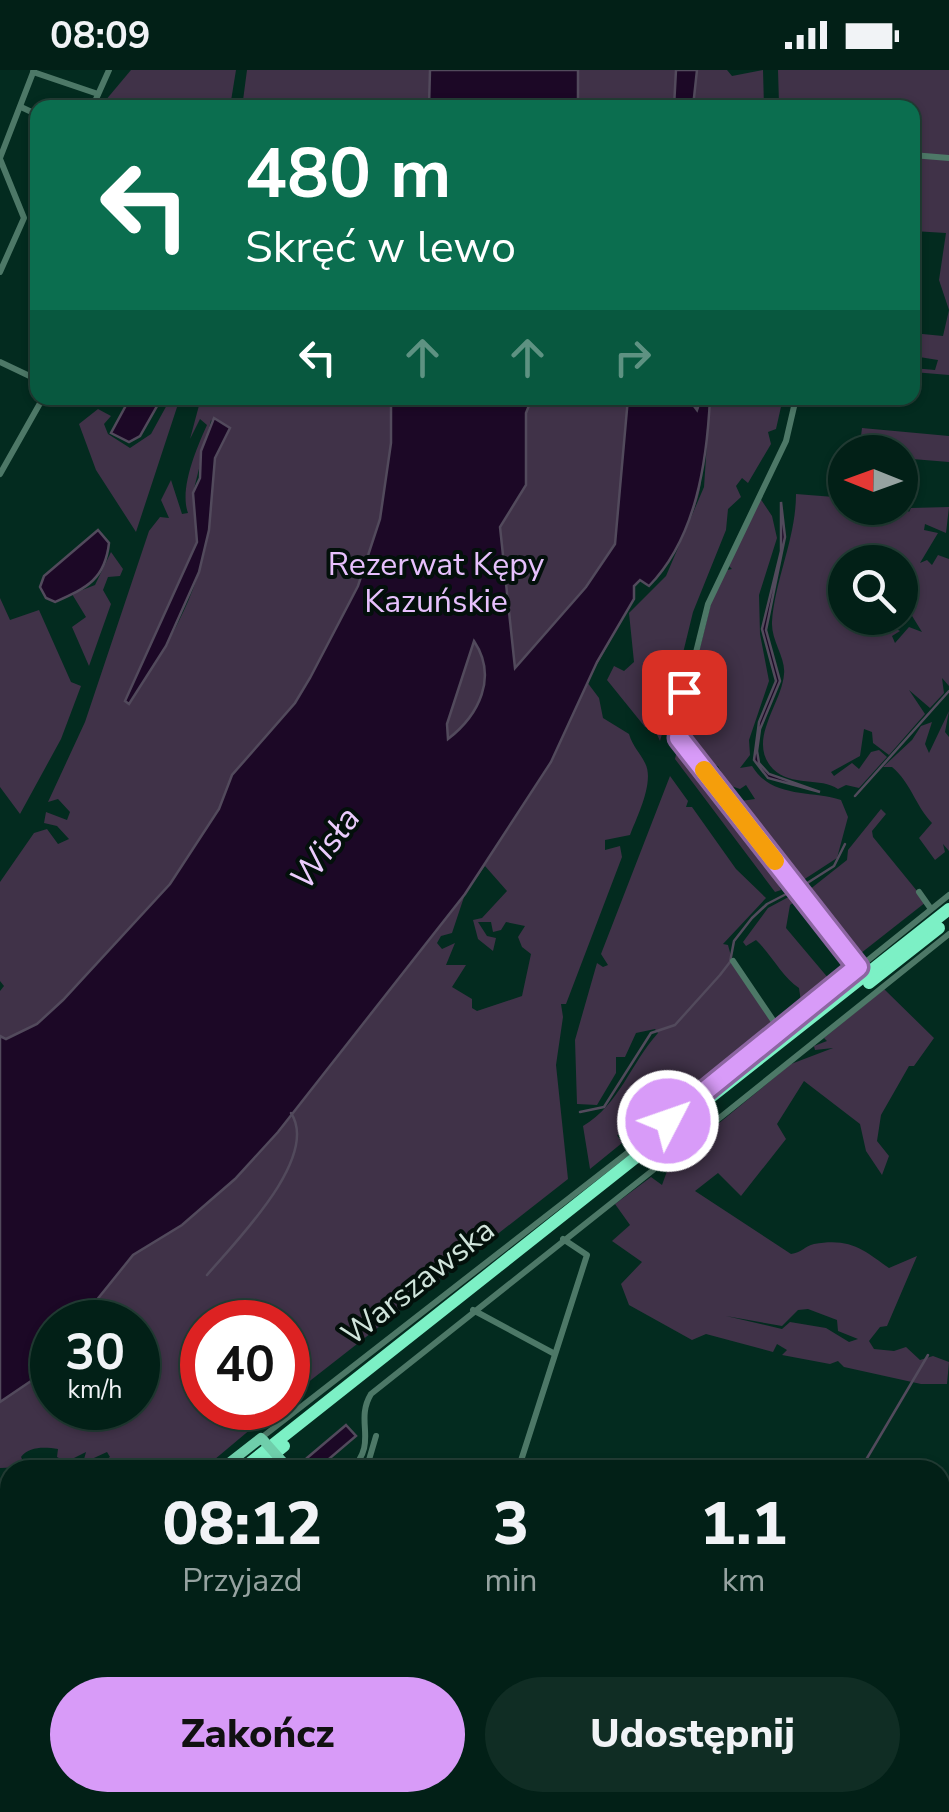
<!DOCTYPE html>
<html lang="pl">
<meta charset="utf-8">
<style>
body{margin:0;font-family:"Nunito Sans",sans-serif;background:#102d24;color:#f1f3f6;height:100vh;display:flex;flex-direction:column;font-size:38px;white-space:nowrap}
*{box-sizing:border-box;margin:0}
p{font-size:32px;color:#96a3a1}
.icon{flex:none;width:55px;height:55px;fill:none;stroke:currentColor;stroke-width:2;stroke-linecap:round;stroke-linejoin:round}
.map{position:relative;flex:1;overflow:hidden}
.drawer{position:absolute;left:0px;top:1390px;width:950px;height:352px;display:flex;flex-direction:column;background:#022017;border-radius:30px 30px 0 0;box-shadow:0 2px 8px #0004,0 0 0 2px #233e36}
.drawer>*{flex:none}
.banner{position:absolute;left:30px;top:30px;width:890px;height:305px;border-radius:20px;box-shadow:0 2px 8px #0004,0 0 0 2px #233e36;background:#0b6e4f;color:#fff;overflow:hidden}
.needle{width:65px;rotate:271deg}
.controls{position:absolute;left:828px;top:365px;display:grid;gap:20px}
.controls a{display:grid;place-items:center;width:90px;height:90px;border-radius:50%;background:#022017;box-shadow:0 2px 8px #0004,0 0 0 2px #233e36;font-size:50px}
.speed{position:absolute;left:30px;top:1230px;display:flex;gap:20px;font-size:50px;font-weight:700;text-align:center}
.speed>*{display:grid;place-content:center;width:130px;height:130px;border-radius:50%;background:#022017;box-shadow:0 2px 8px #0004,0 0 0 2px #233e36;line-height:1}
.speed small{font-size:25px;font-weight:400}
.speed .limit{border:15px solid #d22;background:#fff;color:#111}
.pin{position:absolute;display:grid;place-items:center;width:85px;height:85px;color:#fff;margin:-42px;border-radius:20px;box-shadow:0 5px 15px #0006}
.me{position:absolute;width:110px;margin:-55px;rotate:49deg;stroke-linejoin:round;filter:drop-shadow(0 0 8px #0008)}
.turn{display:flex;align-items:center;gap:35px;height:210px;padding:0 50px;font-size:45px}
.turn .icon{width:130px;height:130px;stroke-width:2.5}
.turn b{display:block;font-size:70px;line-height:85px}
.lanes{display:flex;align-items:center;height:95px;padding:0 50px;background:#0003;justify-content:center;gap:50px;direction:ltr}
.lanes .off{opacity:.35}
.eta{display:flex;justify-content:space-evenly;align-items:center;height:170px;text-align:center}
.eta b{font-size:60px;font-weight:800;line-height:70px}
.primary-button{display:flex;gap:20px;margin-top:auto;padding:20px 50px}
.primary-button a{flex:1;height:115px;border-radius:60px;background:#d89bf8;color:#111;font-size:40px;font-weight:800;line-height:115px;text-align:center}
.primary-button a+a{background:#102d24;color:#f1f3f6}
.status{display:flex;justify-content:space-between;align-items:center;height:70px;padding:0 50px;background:#022017;direction:ltr}
.status svg{height:28px;fill:currentColor}
.map>svg:first-child{display:block}
</style>
<div class="status"><b>08:09</b><svg viewBox="0 0 49 12"><path d="M0 12V9h3v3zM5 12V6h3v6zM10 12V3h3v9zM15 12V0h3v12zM26 1h20v11H26zM47 4h2v5h-2z"/></svg></div>
<div class="map">
<svg width="949" height="1742" viewBox="0 0 949 1742">
<rect width="100%" height="100%" fill="#032b1f"/>
<g fill="#403248" fill-rule="evenodd">
<polygon points="131,0 236,0 230,37 100,37"/>
<polygon points="247,0 727,0 732,6 763,0 764,37 695,37 695,25 693,38 242,38"/>
<polygon points="778,0 949,0 949,87 913,83 912,38 779,34"/>
<polygon points="913,87 949,90 949,305 913,302 913,298 935,300 938,290 913,286 912,263 943,266 949,240 939,210 946,163 913,161"/>
<polygon points="151,328 180,328 136,462 96,400 79,354 98,339 111,346 104,354 108,364 130,378 151,364 168,333"/>
<path d="M 201,328 L 688,328 C 692,353 699,379 701,405 C 703,435 669,495 649,516 L 640,510 L 634,516 L 634,529 L 587,612 L 599,628 L 603,648 L 629,664 C 633,677 639,681 645,693 C 655,711 637,747 630,765 L 605,770 L 605,780 L 620,776 L 622,787 L 566,934 L 561,934 L 563,947 L 556,995 L 568,1109 L 288,1328 L 288,1252 L 202,1252 L 202,1338 L 276,1338 L 202,1400 L 91,1400 L 110,1387 L 107,1382 L 83,1393 L 86,1382 L 66,1392 L 57,1387 L 58,1379 C 45,1377 29,1376 21,1387 L 26,1397 L 0,1398 L 0,921 L 4,916 L 0,911 L 0,812 L 34,763 L 47,759 L 58,774 L 69,769 L 57,756 L 44,753 L 46,742 L 67,750 L 70,742 L 58,729 L 48,732 L 85,652 L 149,461 L 160,447 L 169,448 L 161,430 L 171,410 L 182,444 L 188,443 C 179,419 197,377 207,355 L 200,349 L 190,369 ZM 211,350 L 226,367 C 201,395 212,446 205,480 C 193,533 161,591 126,631 L 197,472 L 193,423 ZM 485,796 L 507,821 L 482,848 L 473,850 L 478,869 L 493,881 L 496,868 L 487,866 L 478,852 L 491,852 L 493,862 L 501,860 L 506,852 L 525,856 L 518,867 L 522,877 L 531,884 L 522,926 L 477,941 L 472,938 L 472,929 L 452,917 L 466,895 L 446,895 L 455,873 L 442,879 L 437,873 L 441,866 L 452,863 L 465,824 ZM 52,1252 L 138,1252 L 138,1338 L 52,1338 Z"/>
<polygon points="710,328 754,328 750,332 757,335 759,328 783,328 776,359 768,362 771,374 748,413 742,408 736,416 741,427 728,439 726,460 693,542 673,624 657,605 652,608 649,634 656,640 670,636 660,671 655,660 645,657 607,610 614,596 624,601 634,592 629,543 666,506 704,417"/>
<polygon points="862,358 949,366 949,392 900,388 900,382 859,382"/>
<path d="M 796,424 L 834,427 L 838,435 L 845,428 L 845,438 L 900,438 L 900,433 L 909,442 L 911,438 L 949,437 L 946,463 L 925,454 L 924,460 L 938,463 L 920,493 L 927,490 L 932,495 L 938,485 L 949,489 L 949,616 L 942,608 L 944,623 L 930,638 L 909,620 L 925,644 L 889,685 L 873,673 L 872,662 L 864,659 L 860,686 L 831,702 L 834,706 L 852,693 L 859,699 L 871,682 L 879,680 L 887,687 L 859,718 L 846,715 L 838,719 C 821,707 791,717 773,699 C 746,671 782,634 784,604 C 786,588 771,571 772,552 C 775,509 796,468 796,424 ZM 845,492 L 900,492 L 900,540 L 909,541 L 922,562 L 909,557 L 895,573 L 892,566 L 900,561 L 893,557 L 886,561 L 888,551 L 845,548 Z"/>
<path d="M 760,428 L 772,446 L 777,468 L 759,525 L 760,564 L 769,611 L 749,670 L 750,685 L 740,698 L 752,696 C 772,729 810,720 841,730 L 848,747 L 837,788 L 797,814 L 736,738 L 741,731 L 755,729 L 746,715 L 740,719 L 728,715 L 718,696 L 708,694 L 679,663 L 712,529 L 727,500 L 732,499 L 727,494 Z"/>
<polygon points="111,482 123,499 120,506 108,507 103,520 111,534 89,596 72,557 86,547 72,524 95,515"/>
<polygon points="0,528 10,550 39,540 71,612 81,616 61,669 20,744 0,717"/>
<path d="M 949,641 L 945,662 L 949,667 L 949,781 L 943,774 L 945,782 L 935,790 L 919,768 L 932,753 C 915,735 911,713 892,697 L 883,697 L 912,670 L 921,656 L 932,652 L 925,674 L 929,683 Z"/>
<polygon points="679,671 680,680 779,801 776,810 781,820 775,822 675,689"/>
<path d="M 670,706 L 688,731 L 686,737 L 692,737 L 736,799 L 766,828 L 723,874 L 728,875 L 732,890 L 773,953 L 771,959 L 685,1024 L 675,1019 L 665,1047 L 689,1077 L 713,1075 L 707,1063 L 791,994 L 833,978 L 815,980 L 814,976 L 827,971 L 824,968 L 884,919 L 934,968 L 914,996 L 909,996 L 881,1045 L 877,1071 L 889,1086 L 882,1105 L 866,1081 L 860,1054 L 804,1011 L 777,1054 L 786,1069 L 741,1126 L 718,1103 L 695,1121 L 791,1184 C 801,1183 805,1176 814,1174 C 851,1167 865,1181 889,1198 L 917,1186 L 887,1256 L 880,1257 L 869,1271 L 874,1279 L 894,1281 L 906,1277 L 920,1290 L 933,1286 L 949,1292 L 947,1314 L 921,1314 L 844,1297 L 838,1291 L 830,1294 L 782,1285 L 787,1280 L 777,1274 L 773,1282 L 706,1264 L 692,1270 L 629,1235 L 621,1214 L 642,1192 L 612,1171 L 630,1155 L 615,1134 L 651,1107 L 662,1115 L 670,1093 L 641,1062 L 617,1065 L 622,1073 L 590,1099 L 583,1056 C 620,1034 630,994 658,963 L 655,959 L 636,963 L 625,987 L 616,987 L 616,1003 L 597,1035 L 577,1034 L 575,970 L 597,893 L 603,897 L 608,895 L 601,884 ZM 808,1239 L 837,1250 L 838,1261 L 858,1269 L 849,1272 L 826,1258 L 790,1252 L 782,1259 L 726,1246 L 782,1256 L 798,1240 Z"/>
<polygon points="881,739 886,744 872,761 873,767 926,832 856,887 804,824 847,790 848,780"/>
<path d="M 796,823 L 800,828 L 790,835 L 786,858 L 829,909 L 801,932 L 799,918 C 783,908 771,884 756,870 L 746,876 L 743,872 L 768,838 Z"/>
<polygon points="10,1408 10,1550 0,1558 0,1409"/>
<polygon points="940,1413 949,1415 949,1669 940,1674"/>
<polygon points="940,1689 949,1689 949,1742 627,1742 619,1733 940,1732"/>
<polygon points="500,1732 605,1733 613,1742 510,1742"/>
</g>
<g fill="#1c0826" stroke="#524a5c" stroke-width="2.5" fill-rule="evenodd">
<polygon points="430,0 578,0 578,37 429,37"/>
<polygon points="676,0 697,0 693,37 674,37"/>
<polygon points="130,328 151,328 157,336 140,366 129,372 111,363"/>
<path d="M 391,328 L 532,328 L 526,343 L 526,415 L 500,457 L 515,598 L 586,517 L 615,474 L 628,328 L 688,328 L 697,340 L 701,328 L 710,328 C 707,392 696,468 649,516 L 640,510 L 634,516 L 634,529 L 597,592 L 551,692 L 465,824 L 278,1062 L 235,1109 L 182,1155 L 133,1185 L 79,1252 L 52,1252 L 52,1286 L 47,1293 L 52,1294 L 52,1303 L 40,1305 L 0,1332 L 0,966 L 6,969 L 37,954 L 63,930 L 170,814 L 219,739 L 232,705 L 295,633 L 310,608 L 358,516 L 380,449 L 391,373 ZM 474,571 C 498,607 479,645 448,669 L 447,654 Z"/>
<polygon points="214,348 230,358 215,388 209,460 199,502 166,576 129,634 125,631 197,472 193,423 200,408 201,381"/>
<polygon points="781,432 785,467 766,560 780,611 760,659 757,681 759,693 769,704 820,722 768,708 754,690 759,652 776,611 762,559 781,481"/>
<path d="M 98,460 L 109,473 C 105,510 86,518 55,532 L 46,528 L 40,517 L 44,506 Z"/>
<polygon points="346,1355 356,1366 316,1400 307,1388"/>
<polygon points="292,1733 293,1732 470,1733 376,1742 281,1742"/>
</g>
<g fill="none" stroke-linecap="round" stroke-linejoin="round">
<g stroke="#524a5c" stroke-width="2.5">
<polyline points="855,726 949,621"/>
<polyline points="801,817 834,796 845,774"/>
<polyline points="580,1042 604,1037 651,963 675,955 720,905 730,892 734,871 752,848 767,834 794,820"/>
<path d="M 207,1205 C 237,1170 320,1087 291,1043"/>
<polyline points="860,1400 928,1285"/>
<polyline points="940,1502 949,1487"/>
<polyline points="940,1687 949,1688"/>
<polyline points="642,1732 646,1742"/>
</g>
<g stroke="#22473b" stroke-width="6" stroke-dasharray="6 3" stroke-linecap="butt">
<polyline points="649,1066 668,1051"/>
<polyline points="667,1089 687,1074"/>
</g>
<polyline stroke="#22473b" stroke-width="12" stroke-dasharray="12 6" stroke-linecap="butt" points="658,1079 678,1063"/>
<g stroke="#4d7867" stroke-width="6">
<polyline points="33,2 98,24"/>
<polyline points="21,37 38,45"/>
<polyline points="92,38 109,0"/>
<polyline points="912,85 949,88"/>
<polyline points="0,88 34,0"/>
<polyline points="0,89 24,148 0,202"/>
<polyline points="0,292 38,310"/>
<polyline points="796,328 786,371 708,534 677,659 858,897"/>
<polyline points="0,404 43,328"/>
<polyline points="919,822 931,839"/>
<polyline points="733,891 779,959"/>
<polyline points="668,1051 949,825"/>
<polyline points="687,1074 949,864"/>
<polyline points="473,1240 553,1283"/>
<polyline points="261,1368 649,1066"/>
<path d="M 351,1400 C 379,1372 354,1352 371,1324 L 667,1089"/>
<polyline points="366,1400 376,1366"/>
<polyline points="402,1400 402,1398"/>
<polyline points="518,1400 587,1185 563,1169"/>
<polyline points="0,1692 10,1694"/>
<polyline points="0,1739 10,1707"/>
<polyline points="106,1742 111,1732"/>
</g>
<g stroke="#6fceab" stroke-width="10">
<polyline points="280,1389 291,1400"/>
<polyline points="220,1400 261,1368 264,1371"/>
<polyline points="10,1589 4,1598 10,1609"/>
<polyline points="612,1732 621,1742"/>
</g>
<g stroke="#7cf0c5" stroke-width="12">
<polyline points="869,913 939,858"/>
<polyline points="673,1057 949,839"/>
<polyline points="241,1400 654,1073"/>
<polyline points="255,1400 284,1376"/>
<polyline points="0,1604 9,1623"/>
<polyline points="10,1620 10,1645"/>
<polyline points="36,1732 40,1742"/>
<polyline points="23,1742 26,1732"/>
<polyline points="93,1742 99,1732"/>
</g>
<polyline stroke="#6fceab" stroke-width="10" points="264,1371 280,1389"/>
</g>
<g fill="none" stroke-linecap="round" stroke-linejoin="round">
<g stroke="#8c65a1" stroke-width="25">
<polyline id="route" points="668,1051 858,897 679,668 684,622"/>
</g>
<use href="#route" stroke="#d89bf8" stroke-width="18"/>
<polyline stroke="#f59e0b" stroke-width="18" points="704,700 775,791"/>
</g>
<g text-anchor="middle" dominant-baseline="central" stroke-width="8" stroke-linejoin="round" paint-order="stroke">
<g font-size="32" fill="#e7c0fd" stroke="#03100b">
<text x="436" y="494">Rezerwat Kępy<tspan x="436" dy="37">Kazuńskie</tspan></text>
</g>
<g font-size="32" fill="#d0e4db" stroke="#03100b">
<text transform="translate(418 1212) rotate(-38)">Warszawska</text>
</g>
<g font-size="35" font-style="italic" fill="#ebccfd" stroke="#03100b">
<text transform="translate(325 778) rotate(-54)">Wisła</text>
</g>
</g>
</svg>
<div class="controls">
<a><svg class="needle" viewBox="-14 -14 28 28"><path d="M0-13l5 13h-10z" fill="#e53935"/><path d="M0 13l5-13h-10z" fill="#96a3a1"/></svg></a>
<a><svg class="icon" aria-label="search" viewBox="0 0 24 24"><circle cx="10" cy="10" r="6"/><path d="M15 15l6 6"/></svg></a>
</div>
<div class="speed"><div>30<small>km/h</small></div><div class="limit">40</div></div>
<div class="pin" style="left:684px;top:622px;background:#d93025"><svg class="icon" aria-label="arrive" viewBox="0 0 24 24"><path d="M6 21V4h12l-3 4 3 4H6"/></svg></div>
<svg class="me" style="left:668px;top:1051px" viewBox="-20 -20 40 40"><circle r="17" fill="#d89bf8" stroke="#fff" stroke-width="3"/><path d="M0-11L8 9 0 5-8 9z" fill="#fff"/></svg>
<div class="banner">
<div class="turn"><svg class="icon" aria-label="left" viewBox="0 0 24 24"><path d="M17 20v-9H6M10 6l-5 5 5 5"/></svg><div><b>480 m</b>Skręć w lewo</div></div>
<div class="lanes"><svg class="icon" aria-label="left" viewBox="0 0 24 24"><path d="M17 20v-9H6M10 6l-5 5 5 5"/></svg><svg class="icon off" aria-label="ahead" viewBox="0 0 24 24"><path d="M12 20V5M6 11l6-6 6 6"/></svg><svg class="icon off" aria-label="ahead" viewBox="0 0 24 24"><path d="M12 20V5M6 11l6-6 6 6"/></svg><svg class="icon off" aria-label="right" viewBox="0 0 24 24"><path d="M7 20v-9h11M14 6l5 5-5 5"/></svg></div>
</div>
<section class="drawer">
<div class="eta">
<div><b>08:12</b><p>Przyjazd</p></div>
<div><b>3</b><p>min</p></div>
<div><b>1.1</b><p>km</p></div>
</div>
<div class="primary-button"><a>Zakończ</a><a>Udostępnij</a></div>
</section>
</div>
